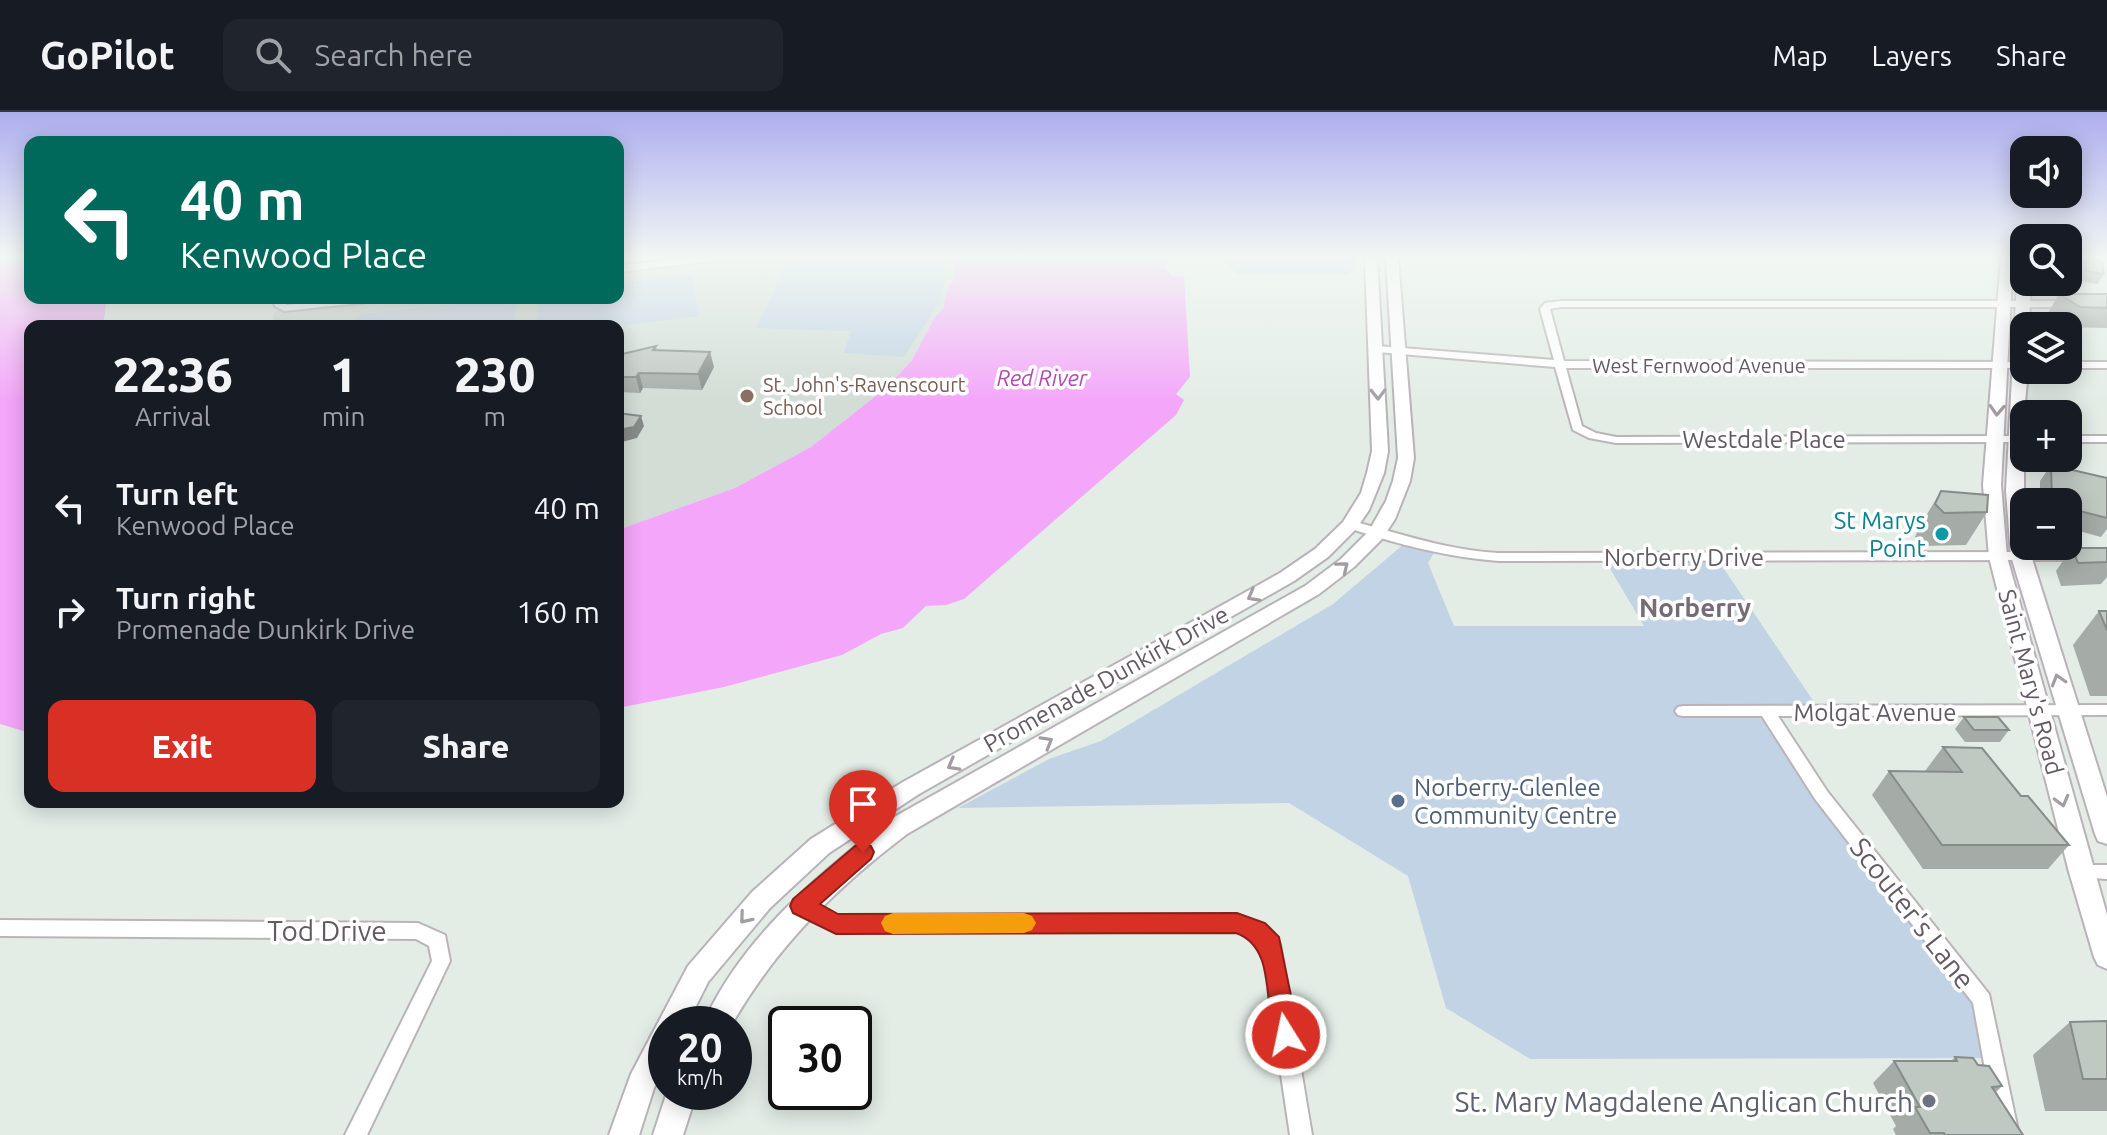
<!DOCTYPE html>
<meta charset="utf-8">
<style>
body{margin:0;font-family:Ubuntu,sans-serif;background:#20242c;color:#f1f3f6;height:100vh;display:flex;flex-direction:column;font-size:30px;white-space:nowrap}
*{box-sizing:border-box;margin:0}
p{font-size:26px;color:#9ea1a6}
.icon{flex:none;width:44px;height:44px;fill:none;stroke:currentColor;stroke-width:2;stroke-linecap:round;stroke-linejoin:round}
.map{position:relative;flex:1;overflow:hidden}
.details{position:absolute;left:24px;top:208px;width:600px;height:488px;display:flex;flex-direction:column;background:#171b24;border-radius:16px;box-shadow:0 4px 20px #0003}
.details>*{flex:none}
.guide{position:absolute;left:24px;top:24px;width:600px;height:168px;border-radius:16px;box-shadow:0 4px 20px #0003;background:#00695c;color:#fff;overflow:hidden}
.tools{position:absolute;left:2010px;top:24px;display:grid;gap:16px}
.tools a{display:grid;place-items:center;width:72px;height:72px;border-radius:16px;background:#171b24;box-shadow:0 4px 20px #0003;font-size:40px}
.speed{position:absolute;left:648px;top:894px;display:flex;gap:16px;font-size:40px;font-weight:700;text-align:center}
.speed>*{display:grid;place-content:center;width:104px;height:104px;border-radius:50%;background:#171b24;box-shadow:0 4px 20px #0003;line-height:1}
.speed small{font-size:20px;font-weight:400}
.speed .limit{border:4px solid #111;border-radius:12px;background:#fff;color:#111}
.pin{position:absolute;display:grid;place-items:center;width:68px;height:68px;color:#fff;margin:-82px -34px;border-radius:50% 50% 50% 0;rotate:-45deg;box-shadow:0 0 8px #0007}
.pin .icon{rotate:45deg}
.me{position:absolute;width:88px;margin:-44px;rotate:350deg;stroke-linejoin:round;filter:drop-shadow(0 0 6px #0008)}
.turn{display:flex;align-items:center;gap:28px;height:168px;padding:0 24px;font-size:36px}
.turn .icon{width:104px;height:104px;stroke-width:2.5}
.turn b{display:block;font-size:56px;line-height:68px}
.eta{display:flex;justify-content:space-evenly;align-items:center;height:136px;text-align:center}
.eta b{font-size:48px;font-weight:800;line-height:56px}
.cta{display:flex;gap:16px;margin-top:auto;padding:16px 24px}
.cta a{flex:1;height:92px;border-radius:16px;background:#d93025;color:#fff;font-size:32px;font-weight:800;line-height:92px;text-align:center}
.cta a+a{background:#20242c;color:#f1f3f6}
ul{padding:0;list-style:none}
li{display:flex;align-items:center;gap:24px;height:104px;padding:0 24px}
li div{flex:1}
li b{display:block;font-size:30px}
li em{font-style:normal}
header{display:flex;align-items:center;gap:48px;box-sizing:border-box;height:112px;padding:0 40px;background:#171b24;border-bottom:2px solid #363941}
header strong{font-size:38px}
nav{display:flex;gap:44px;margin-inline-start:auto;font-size:28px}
.search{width:560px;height:72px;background:#20242c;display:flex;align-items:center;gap:20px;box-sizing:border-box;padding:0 28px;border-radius:16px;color:#9ea1a6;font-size:30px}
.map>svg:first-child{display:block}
</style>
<header>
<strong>GoPilot</strong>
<div class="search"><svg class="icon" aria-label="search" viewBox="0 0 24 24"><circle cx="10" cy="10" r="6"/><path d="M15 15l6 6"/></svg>Search here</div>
<nav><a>Map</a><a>Layers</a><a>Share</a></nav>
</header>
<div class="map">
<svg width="2107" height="1023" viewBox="0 0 2107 1023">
<rect width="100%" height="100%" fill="#e3ede6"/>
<polygon fill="#d2ddd5" points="695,146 954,147 954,167 948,176 943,197 935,205 912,248 886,276 811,335 735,376 618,418 618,214 274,214 273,202 284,196 377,186 618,186 618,156"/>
<g fill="#c1d3e4">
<polygon points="789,146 954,146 947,148 942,186 904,245 844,241 851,219 756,216"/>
<polygon points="1225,146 1354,146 1356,156 1347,162 1237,162 1223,149"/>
<polygon points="692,163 698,204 618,214 537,214 540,186 618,186 618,171"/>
<polygon points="503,186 517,186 514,214 353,214 356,203"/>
<polygon points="1404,432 1434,441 1428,451 1454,514 1644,514 1605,448 1718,448 1818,596 1763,597 1976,887 1985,946 1530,947 1446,896 1408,764 1289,691 958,696 1049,647 1101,629 1333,492"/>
</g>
<g fill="#f4a6fa">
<polygon points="0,146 30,146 30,186 107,186 103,214 30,214 30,621 0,612"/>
<polygon points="954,146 1170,146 1164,155 1173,165 1184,164 1190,265 1176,282 1184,288 1176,303 964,487 946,493 926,494 903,516 881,522 842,543 724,575 618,596 618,418 735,376 811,335 886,276 912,248 935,205 943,197 948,176 954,167"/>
</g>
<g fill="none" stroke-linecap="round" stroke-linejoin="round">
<g stroke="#bab4b9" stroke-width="4">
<g id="minor">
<polygon points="687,146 716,146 712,149 618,160 618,154"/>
<polygon points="272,186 282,186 286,193 352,186 384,186 379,189 284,199 275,194"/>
<polygon points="1561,189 2107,189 2107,195 1561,195 1550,197 1564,249 2024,250 2024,256 1566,256 1582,314 1596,321 1616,325 2024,324 2024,330 1616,331 1589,326 1573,318 1555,255 1377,240 1372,237 1377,234 1554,248 1540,197 1545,191"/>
<rect x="2068" y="250" width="39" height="6"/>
<rect x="2068" y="324" width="39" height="6"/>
<path d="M 1352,409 C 1401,422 1447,438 1498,441 L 2107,440 L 2107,448 L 1498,449 C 1446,445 1397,432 1348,416 L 1346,413 L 1348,410 Z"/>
<polygon points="2107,593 2107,603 1778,604 1827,679 1989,882 2019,1023 1997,1023 1973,891 1815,687 1762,604 1683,604 1678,603 1675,599 1678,595 1683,594"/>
<polygon points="2081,753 2107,753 2107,767 2075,765 2072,760 2075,755"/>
<polygon points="801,786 838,804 1237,803 1263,812 1280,832 1312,1023 1290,1023 1262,835 1251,824 1237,819 836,820 795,799 792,794 795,789"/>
<polygon points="0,808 418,811 445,823 450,849 367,1023 345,1023 432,849 429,834 416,827 0,824"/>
</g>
</g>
<g stroke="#bab2ba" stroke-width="4">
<g id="secondary">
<polygon points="1365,146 1377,146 1388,339 1384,361 1369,398 1356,417 1328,445 1294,469 919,682 829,741 770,796 708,870 687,912 666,912 666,952 654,976 639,1023 609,1023 631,962 688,854 752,780 811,727 903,670 1280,461 1315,437 1343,410 1361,381 1367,361 1372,339"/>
<path d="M 1386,146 L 1398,146 L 1414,346 L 1410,369 L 1395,407 L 1382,427 L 1354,455 L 1319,482 L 907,722 C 837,775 776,835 732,912 L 703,912 C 741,827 817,763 889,708 L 1305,474 L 1341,447 L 1369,419 L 1386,389 L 1393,369 L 1398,346 Z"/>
<polygon points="2001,146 2013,146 2001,373 2007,445 2107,803 2107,857 2098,853 2094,845 2069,760 1989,445 1983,373"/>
<polygon points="2024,166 2024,170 2031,170 2029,214 2024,214 2024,258 2028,258 2024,302 2024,434 2028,434 2107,685 2107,732 2098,729 2095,722 2011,444 2006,379 2017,170"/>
<polygon points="667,980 697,980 683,1023 653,1023"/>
</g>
</g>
<use href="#minor" fill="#fff" fill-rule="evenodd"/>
<use href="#secondary" fill="#fff" fill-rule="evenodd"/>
</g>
<g fill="#a5aca7">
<polygon points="2084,146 2104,162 2098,172 2080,169 2079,155"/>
<polygon points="2059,182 2107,182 2107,216 2068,215 2048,201"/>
<polygon points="656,234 657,239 714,255 702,278 643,276 640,281 618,280 618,243"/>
<polygon points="2051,353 2107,366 2107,417 2101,425 2068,416 2068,390 2040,390 2040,369"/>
<polygon points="1941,379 1987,400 1966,433 1923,434 1915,425 1921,412"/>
<polygon points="2072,436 2107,436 2107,465 2101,472 2061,474 2056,459"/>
<polygon points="2099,499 2107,499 2107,584 2090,584 2073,533"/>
<polygon points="1964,605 2009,618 2000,630 1965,630 1955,617"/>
<polygon points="1943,635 2021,684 2069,733 2048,757 1923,757 1872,683 1889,659 1925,659"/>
<polygon points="2107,909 2107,999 2045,999 2033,943 2070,910"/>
<polygon points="1955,945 1978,953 2002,974 1996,980 2023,1023 1896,1023 1893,1017 1896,1014 1873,971 1894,949 1951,949"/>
</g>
<g fill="#868c88">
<polygon points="710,240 714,255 702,278 698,262"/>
<polygon points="639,261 643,276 640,281 636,265"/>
<polygon points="641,304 644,314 637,326 618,331 618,318"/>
</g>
<g fill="#c0c8c2" stroke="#868c88" stroke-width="2">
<polygon points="2085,146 2102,149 2104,162 2086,159"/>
<polygon points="2059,182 2107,182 2107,196 2080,195"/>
<polygon points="656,234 653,238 710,240 698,262 639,261 636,265 618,265 618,243"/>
<polygon points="618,301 641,304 634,315 618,318"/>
<polygon points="2051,353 2107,366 2107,406 2068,396 2068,390 2052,390"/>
<polygon points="1941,379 1988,383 1987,400 1944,401 1935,392"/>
<polygon points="2072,436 2107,436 2107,450 2078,451"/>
<polygon points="2099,499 2107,499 2107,518"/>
<polygon points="1964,605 1998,605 2009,618 1974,618"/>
<polygon points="1943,635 1982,636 2021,684 2028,684 2069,733 1942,733 1889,659 1962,660"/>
<polygon points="2107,909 2107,967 2083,967 2070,910"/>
<polygon points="1955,945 1973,946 1978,953 1989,954 2002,974 1992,975 2023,1023 1945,1023 1944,1021 1930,1021 1915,995 1920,995 1894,949 1957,949"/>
</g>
<defs><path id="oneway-chevron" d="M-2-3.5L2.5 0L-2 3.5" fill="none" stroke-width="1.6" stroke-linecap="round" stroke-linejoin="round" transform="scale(2)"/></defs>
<g stroke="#a19da1">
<use href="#oneway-chevron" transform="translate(1378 282) rotate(89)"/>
<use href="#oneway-chevron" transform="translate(1997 298) rotate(93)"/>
<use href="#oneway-chevron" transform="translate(1343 455) rotate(-39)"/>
<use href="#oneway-chevron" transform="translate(1253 484) rotate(151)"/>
<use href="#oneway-chevron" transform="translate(2058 568) rotate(-107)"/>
<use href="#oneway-chevron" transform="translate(1047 630) rotate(-30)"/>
<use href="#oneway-chevron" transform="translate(953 653) rotate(151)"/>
<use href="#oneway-chevron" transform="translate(2062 689) rotate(75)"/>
<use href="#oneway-chevron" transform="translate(745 806) rotate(130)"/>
</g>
<linearGradient id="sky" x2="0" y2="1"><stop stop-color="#adaeef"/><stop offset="0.5" stop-color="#f2f7f4"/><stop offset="1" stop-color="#f2f7f4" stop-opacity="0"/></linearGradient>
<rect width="2107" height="290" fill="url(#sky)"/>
<path fill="#d93025" stroke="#8d1f18" stroke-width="2" d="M 863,731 L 871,734 L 874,740 L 871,747 L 820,792 L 838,802 L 1237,801 L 1265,811 L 1279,825 L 1299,923 L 1295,932 L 1286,935 L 1277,932 C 1262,897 1278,836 1236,821 L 836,822 L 793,801 L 790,794 L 793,787 L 855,734 Z"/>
<polygon fill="#f59e0b" points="893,801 1024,801 1032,804 1036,811 1032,818 1024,821 893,822 885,819 881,811 885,804"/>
<circle fill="#8d6e63" stroke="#fff" stroke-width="3" cx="747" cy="284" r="8"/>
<circle fill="#0f9aa8" stroke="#fff" stroke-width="3" cx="1942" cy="422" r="8"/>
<circle fill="#5c6f8a" stroke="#fff" stroke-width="3" cx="1398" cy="689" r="8"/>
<circle fill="#6b7280" stroke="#fff" stroke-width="3" cx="1929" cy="989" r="8"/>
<g text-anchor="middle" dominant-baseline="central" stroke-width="7" stroke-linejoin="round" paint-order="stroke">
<g font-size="20" fill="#635b63" stroke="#fff">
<text x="1699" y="253">West Fernwood Avenue</text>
</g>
<g font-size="20" fill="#785e54" stroke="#fff" text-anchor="start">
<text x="763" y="272">St. John's-Ravenscourt<tspan x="763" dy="23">School</tspan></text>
</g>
<g font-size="22" font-style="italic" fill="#b447b3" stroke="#fff">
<text x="1042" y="265">Red River</text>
</g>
<g font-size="24" fill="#635b63" stroke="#fff">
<text x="1764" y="327">Westdale Place</text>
<text x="1684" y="445">Norberry Drive</text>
<text transform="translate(1106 567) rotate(-29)">Promenade Dunkirk Drive</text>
<text transform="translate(2031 570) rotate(75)">Saint Mary's Road</text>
<text x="1875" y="600">Molgat Avenue</text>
</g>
<g font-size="24" fill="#0d838f" stroke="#fff" text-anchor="end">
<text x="1926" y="408">St Marys<tspan x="1926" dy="28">Point</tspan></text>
</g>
<g font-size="24" fill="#4e5e75" stroke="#fff" text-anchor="start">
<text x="1414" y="675">Norberry-Glenlee<tspan x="1414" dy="28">Community Centre</tspan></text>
</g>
<g font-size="26" font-weight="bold" fill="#756d75" stroke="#fff">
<text x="1695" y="495">Norberry</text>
</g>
<g font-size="28" fill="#635b63" stroke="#fff">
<text transform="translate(1913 801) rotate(52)">Scouter's Lane</text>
<text x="327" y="818">Tod Drive</text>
</g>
<g font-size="28" fill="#5b616d" stroke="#fff" text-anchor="end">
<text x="1913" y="989">St. Mary Magdalene Anglican Church</text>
</g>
</g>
</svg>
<div class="tools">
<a><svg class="icon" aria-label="sound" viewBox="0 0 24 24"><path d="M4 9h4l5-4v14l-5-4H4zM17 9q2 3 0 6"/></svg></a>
<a><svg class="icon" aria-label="search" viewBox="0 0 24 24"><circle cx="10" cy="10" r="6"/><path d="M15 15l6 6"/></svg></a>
<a><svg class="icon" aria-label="layers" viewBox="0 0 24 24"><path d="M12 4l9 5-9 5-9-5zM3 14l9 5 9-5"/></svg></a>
<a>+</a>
<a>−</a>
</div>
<div class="speed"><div>20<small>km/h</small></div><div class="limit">30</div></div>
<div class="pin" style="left:863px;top:740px;background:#d93025"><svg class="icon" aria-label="arrive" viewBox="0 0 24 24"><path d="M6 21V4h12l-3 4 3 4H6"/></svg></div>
<svg class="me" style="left:1286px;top:923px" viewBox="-20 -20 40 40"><circle r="17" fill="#d93025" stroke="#fff" stroke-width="3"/><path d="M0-11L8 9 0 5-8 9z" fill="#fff"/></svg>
<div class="guide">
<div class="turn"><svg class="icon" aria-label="left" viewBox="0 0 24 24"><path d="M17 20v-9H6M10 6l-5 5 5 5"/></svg><div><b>40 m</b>Kenwood Place</div></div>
</div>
<section class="details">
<div class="eta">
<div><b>22:36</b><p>Arrival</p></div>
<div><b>1</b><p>min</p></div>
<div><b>230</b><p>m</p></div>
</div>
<ul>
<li><svg class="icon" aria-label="left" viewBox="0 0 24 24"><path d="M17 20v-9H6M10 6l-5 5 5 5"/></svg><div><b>Turn left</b><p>Kenwood Place</p></div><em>40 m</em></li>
<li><svg class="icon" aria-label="right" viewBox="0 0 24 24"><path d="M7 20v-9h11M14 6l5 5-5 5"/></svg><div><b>Turn right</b><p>Promenade Dunkirk Drive</p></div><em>160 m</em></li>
</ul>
<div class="cta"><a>Exit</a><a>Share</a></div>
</section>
</div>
